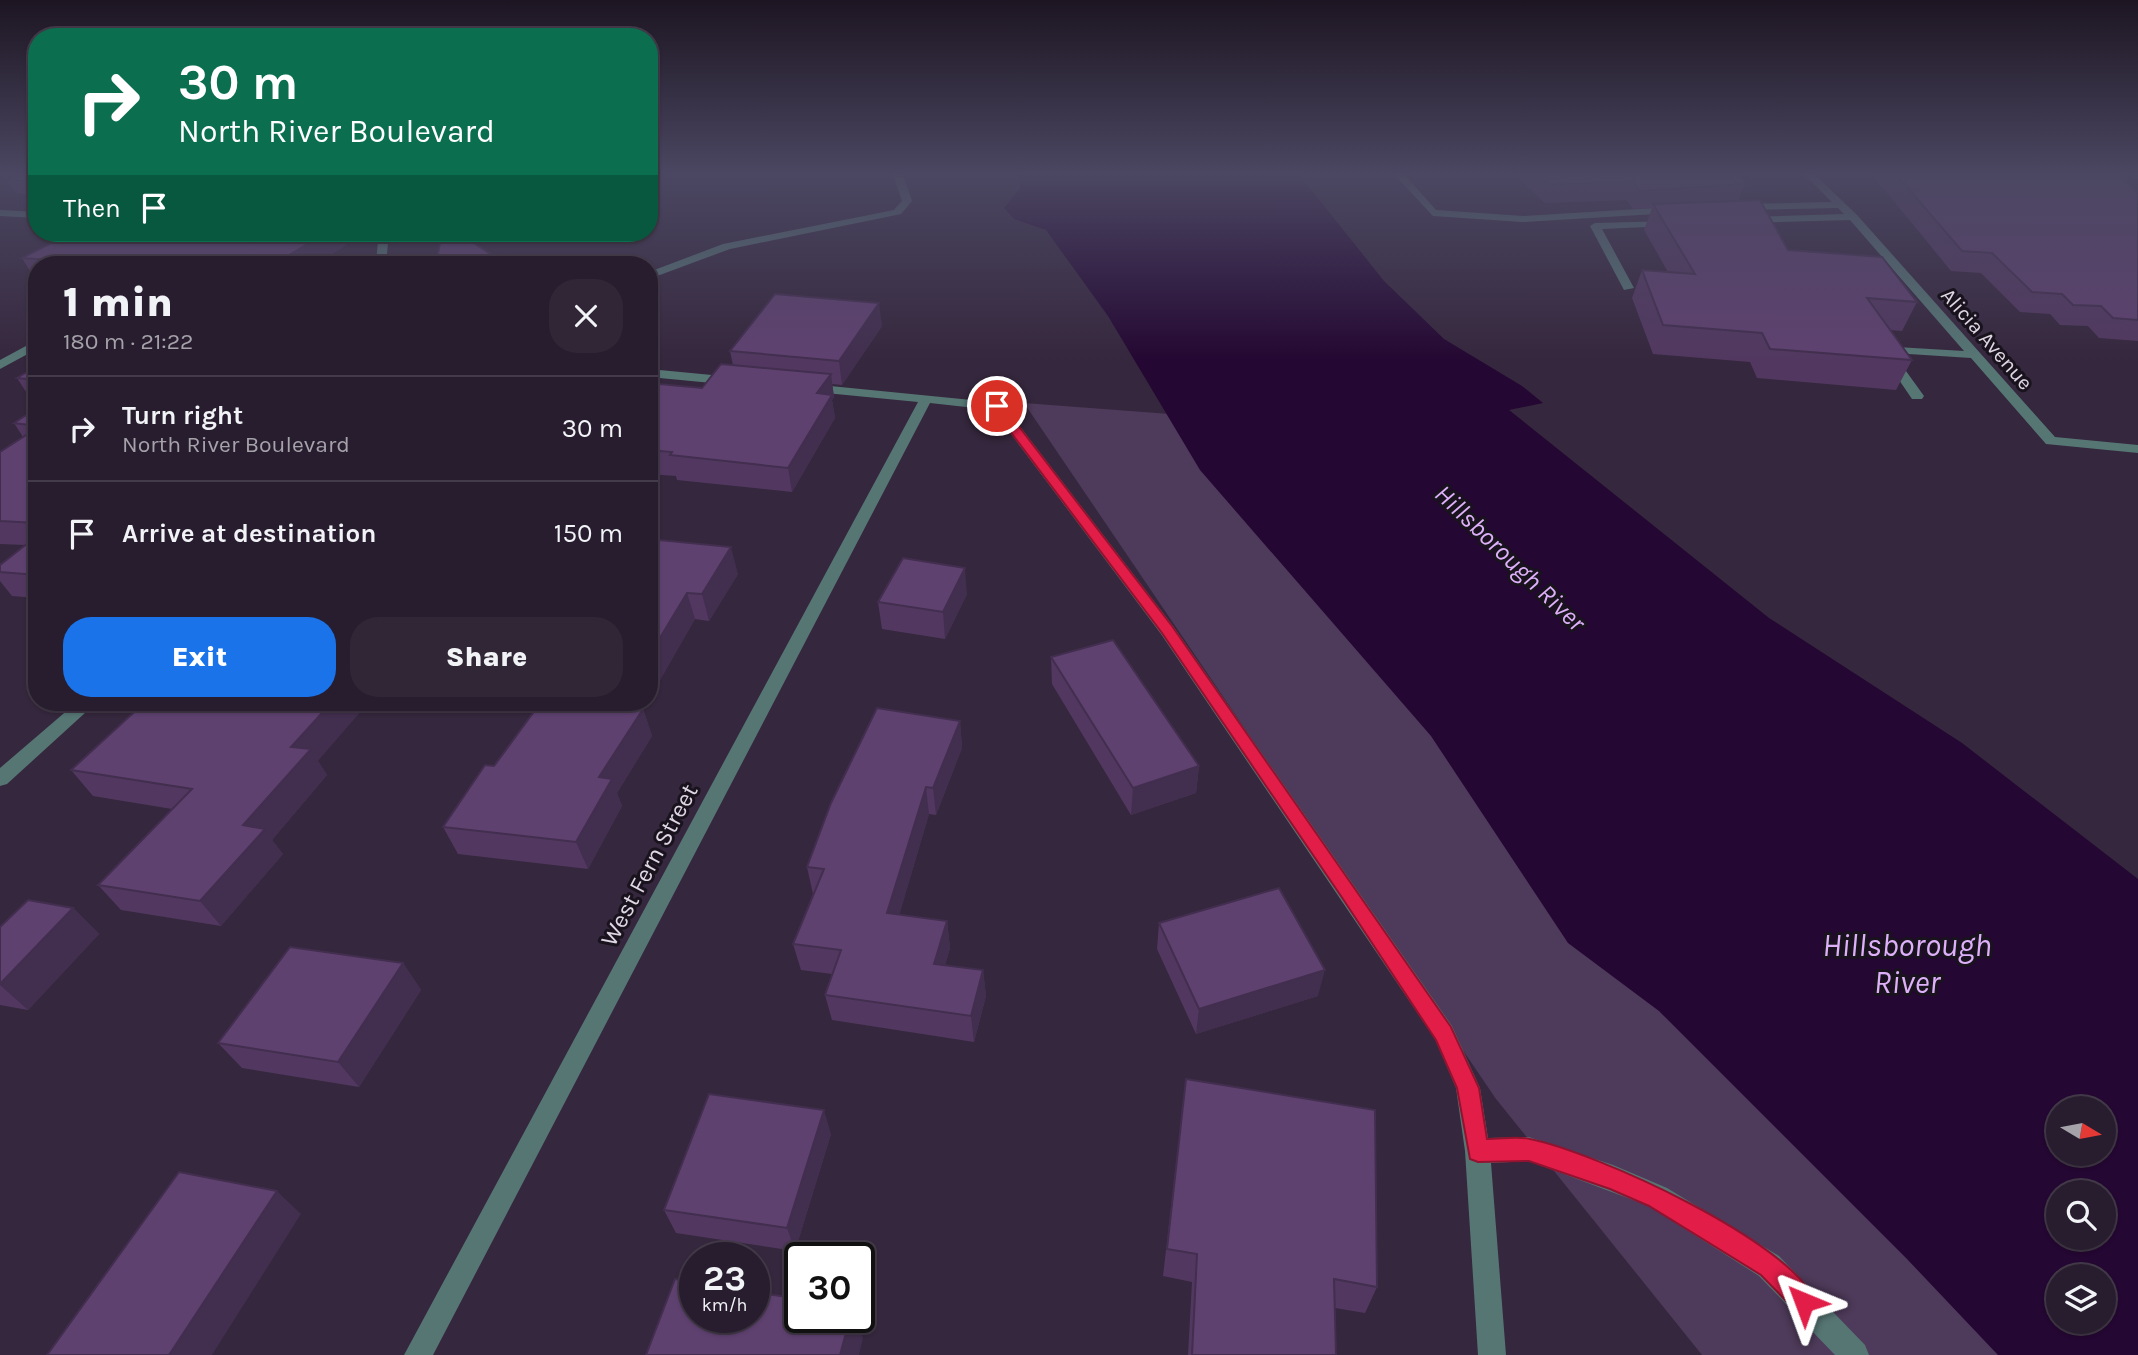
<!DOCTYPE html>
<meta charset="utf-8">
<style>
body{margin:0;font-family:Karla,sans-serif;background:#302636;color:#f1f3f6;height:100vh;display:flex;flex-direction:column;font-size:26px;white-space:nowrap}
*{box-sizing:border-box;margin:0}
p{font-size:23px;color:#a5a2aa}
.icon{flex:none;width:38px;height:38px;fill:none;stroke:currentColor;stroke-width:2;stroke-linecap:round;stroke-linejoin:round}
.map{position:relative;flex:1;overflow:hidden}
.panel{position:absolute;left:28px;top:256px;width:630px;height:455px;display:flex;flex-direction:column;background:#281d2e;border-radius:28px;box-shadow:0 2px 5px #0004,0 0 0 2px #443b4a}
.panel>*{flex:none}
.hud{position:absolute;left:28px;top:28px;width:630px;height:214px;border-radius:28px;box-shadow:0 2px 5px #0004,0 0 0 2px #443b4a;background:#0b6e4f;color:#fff;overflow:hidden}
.needle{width:46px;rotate:100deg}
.fabs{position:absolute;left:2046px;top:1096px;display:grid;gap:14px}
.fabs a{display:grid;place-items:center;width:70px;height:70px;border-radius:50%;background:#281d2e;box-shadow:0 2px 5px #0004,0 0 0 2px #443b4a;font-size:35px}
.speed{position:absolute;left:679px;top:1242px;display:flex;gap:14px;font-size:35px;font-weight:700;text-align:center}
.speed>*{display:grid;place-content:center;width:91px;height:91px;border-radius:50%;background:#281d2e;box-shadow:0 2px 5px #0004,0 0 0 2px #443b4a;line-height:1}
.speed small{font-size:18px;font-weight:400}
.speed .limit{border:4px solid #111;border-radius:10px;background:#fff;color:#111}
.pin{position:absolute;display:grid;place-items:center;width:60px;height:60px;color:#fff;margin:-30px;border:4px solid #fff;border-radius:50%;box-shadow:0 2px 7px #0007}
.me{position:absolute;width:77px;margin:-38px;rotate:316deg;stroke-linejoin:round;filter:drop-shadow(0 0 5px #0008)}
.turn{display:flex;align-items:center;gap:24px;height:147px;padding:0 35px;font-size:32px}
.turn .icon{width:91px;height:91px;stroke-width:2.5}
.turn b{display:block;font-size:49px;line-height:60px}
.then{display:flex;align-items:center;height:66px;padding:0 35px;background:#0003;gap:14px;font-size:26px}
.round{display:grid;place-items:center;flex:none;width:74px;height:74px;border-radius:28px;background:#302636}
.summary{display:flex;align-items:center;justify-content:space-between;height:119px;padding:0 35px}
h1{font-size:42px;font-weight:800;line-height:52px}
.cta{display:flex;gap:14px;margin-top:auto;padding:14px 35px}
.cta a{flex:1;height:80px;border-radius:28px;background:#1a73e8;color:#fff;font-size:28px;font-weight:800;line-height:80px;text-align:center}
.cta a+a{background:#302636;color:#f1f3f6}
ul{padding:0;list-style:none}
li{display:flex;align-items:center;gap:21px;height:105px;padding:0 35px;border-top:2px solid #443b4a}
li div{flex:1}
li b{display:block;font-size:26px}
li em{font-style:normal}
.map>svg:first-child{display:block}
</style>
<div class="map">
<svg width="2138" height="1355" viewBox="0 0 2138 1355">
<rect width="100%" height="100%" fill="#35273d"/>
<polygon fill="#4e3a5a" points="1024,403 1183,415 2030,1355 1702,1355 1496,1099"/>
<path fill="#240732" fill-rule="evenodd" d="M 1015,172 L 1297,172 L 1384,281 L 1444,339 L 1522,386 L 1543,403 L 1509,410 L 1769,618 L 1962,743 L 2138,879 L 2138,1355 L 1998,1355 L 1907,1259 L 1659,1011 L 1568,943 L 1431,736 L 1200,470 L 1108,316 L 1046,230 L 1014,219 L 1004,208 L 1020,188 L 1018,174 ZM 2058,1108 L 2104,1108 L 2104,1153 L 2058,1153 ZM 2058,1192 L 2104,1192 L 2104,1237 L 2058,1237 ZM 2058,1276 L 2104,1276 L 2104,1321 L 2058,1321 Z"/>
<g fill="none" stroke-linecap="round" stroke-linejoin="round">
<g fill="#567674" fill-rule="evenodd">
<polygon points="892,172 902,172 912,201 901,214 730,249 649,279 649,272 723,244 894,210 902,201"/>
<polygon points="1392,172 1402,172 1436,210 1523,216 1672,207 1677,210 1672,213 1523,222 1433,216"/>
<polygon points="1802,172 1812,172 1857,215 2055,437 2138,445 2138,453 2046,444 1971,358 1893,353 1924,396 1922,399 1912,399 1878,349 1880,346 1964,351 1850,220 1748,223 1743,220 1748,217 1844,214 1838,208 1742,210 1737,207 1742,204 1832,202"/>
<polygon points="2128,172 2138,172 2138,179"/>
<polygon points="0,210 37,212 37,218 0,216"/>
<polygon points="1672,221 1673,223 1668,226 1602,229 1634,288 1624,290 1590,226 1595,223"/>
<polygon points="379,233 389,233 386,264 376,264 378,241 321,242 316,239 321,236"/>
<polygon points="37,340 37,349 0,369 0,360"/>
<polygon points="649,369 733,377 739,381 733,385 649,377"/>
<polygon points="810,384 1002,403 1173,626 1452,1026 1480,1088 1488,1138 1529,1137 1613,1165 1667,1188 1779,1256 1865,1345 1869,1355 1835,1355 1759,1276 1649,1206 1529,1161 1491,1163 1506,1355 1478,1355 1465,1151 1456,1088 1435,1039 1161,634 993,410 930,403 433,1355 404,1355 918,402 805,391 804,388"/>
<polygon points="77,702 97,702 7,784 0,786 0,768"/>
</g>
</g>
<g fill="#523860">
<polygon points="37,172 37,195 16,193 8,180"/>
<polygon points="1513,172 1739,172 1745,184 1738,201 1788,250 1917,302 1902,331 1890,330 1912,360 1896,390 1757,378 1750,362 1653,354 1632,298 1642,270 1668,272 1644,230 1652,208 1633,209 1627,200 1545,203"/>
<polygon points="1870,172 2114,172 2138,192 2138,341 2099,338 2088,326 2060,325 2050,314 2020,312 1981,273 1951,271"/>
<polygon points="180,233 360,233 340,233 346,245 317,264 37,264 37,279 35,279 22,258 178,234"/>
<polygon points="882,326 842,385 832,384 834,397 832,400 835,418 792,492 677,480 676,476 649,474 649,383 702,388 733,365 730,351"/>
<polygon points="37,366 37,401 32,401 17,378"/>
<polygon points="37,408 37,598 12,596 0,581 0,565 25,545 0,544 0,452 23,437 14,423"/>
<polygon points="649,539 738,574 709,621 695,619 649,699"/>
<polygon points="967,594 945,639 882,629 878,602"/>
<polygon points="1051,657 1199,766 1196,793 1131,815 1052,684"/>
<polygon points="541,702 647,702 643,709 652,736 617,793 622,806 588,869 458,854 443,827 494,766"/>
<polygon points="960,721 962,748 936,815 929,814 899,915 947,921 950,948 945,965 983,970 986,996 974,1042 832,1020 825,995 832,974 801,970 793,944 813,894 807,867"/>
<polygon points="318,761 327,775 272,840 283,854 221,926 121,910 98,885 172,809 93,796 71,770"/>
<polygon points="73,908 99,934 28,1010 0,1005 0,927"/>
<polygon points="1159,923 1318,996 1196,1034 1157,949"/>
<polygon points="403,963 421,990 359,1087 242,1068 218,1043"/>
<polygon points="1186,1079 1377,1287 1365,1313 1335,1308 1336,1355 1188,1355 1192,1282 1163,1276"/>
<polygon points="831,1134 795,1251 676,1233 664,1210"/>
</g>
<g fill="#422e4e">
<polygon points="325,233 340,233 346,245 317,264 286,264 283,259"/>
<polygon points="879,303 882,326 842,385 839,361"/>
<polygon points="831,374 834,397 832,400 835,418 792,492 788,468 817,393"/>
<polygon points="731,547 738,574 709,621 702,594"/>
<polygon points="965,568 967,594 945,639 943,612"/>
<polygon points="687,593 695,619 649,699 649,656"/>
<polygon points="332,702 369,702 318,761 327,775 272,840 283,854 221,926 200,901 243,825 291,747"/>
<polygon points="622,702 647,702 643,709 652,736 617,793 622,806 588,869 576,842 599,777 620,706"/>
<polygon points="960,721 962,748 936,815 933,788"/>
<polygon points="1199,766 1196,793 1131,815 1133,788"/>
<polygon points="926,787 929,814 892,940 887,913"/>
<polygon points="73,908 99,934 28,1010 0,985 0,984"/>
<polygon points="947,921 950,948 938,990 934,964"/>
<polygon points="403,963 421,990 359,1087 338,1062"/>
<polygon points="983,970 986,996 974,1042 971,1016"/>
<polygon points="1325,970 1318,996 1196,1034 1199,1009"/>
<polygon points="824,1110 831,1134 795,1251 787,1228"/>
<polygon points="277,1191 301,1214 212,1355 169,1355"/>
<polygon points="850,1318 856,1318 863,1338 859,1355 840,1355"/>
</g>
<g fill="#5f4170" stroke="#422e4e" stroke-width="2">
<polygon points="25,172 37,172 37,182 8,180"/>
<polygon points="1537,172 1739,172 1745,184 1639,191 1633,181 1550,185"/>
<polygon points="1894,172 2114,172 2138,192 2138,320 2113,318 2101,306 2073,305 2062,294 2032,292 1992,253 1962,251"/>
<polygon points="1760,200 1788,250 1882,257 1917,302 1867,298 1912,360 1770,349 1762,333 1663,325 1642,270 1695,274 1653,204"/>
<polygon points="71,233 160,233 178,234 180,233 325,233 283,259 298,261 292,264 104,264 22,258"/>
<polygon points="442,233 459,233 505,264 436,264"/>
<polygon points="775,294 879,303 839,361 730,351"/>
<polygon points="721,364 831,374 817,393 832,395 788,468 670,455 672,452 649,450 649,383 702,388"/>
<polygon points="37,366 37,380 17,378"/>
<polygon points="37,408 37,426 14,423"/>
<polygon points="37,428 37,523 0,521 0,452"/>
<polygon points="37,536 37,575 0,572 0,565"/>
<polygon points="649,539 731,547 702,594 687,593 649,656"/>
<polygon points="903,558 965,568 943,612 878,602"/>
<polygon points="1113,640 1199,766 1133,788 1051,657"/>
<polygon points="173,702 332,702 291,747 311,749 243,825 265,829 200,901 98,885 192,789 71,770 143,704 167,707"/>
<polygon points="541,702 622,702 620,706 643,709 599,777 612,779 576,842 443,827 485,765 494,766"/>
<polygon points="877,708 960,721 933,788 926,787 887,913 947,921 934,964 983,970 971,1016 825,995 841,950 793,944 824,869 807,867 831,803"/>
<polygon points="1279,888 1325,970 1199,1009 1159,923"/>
<polygon points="28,900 73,908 0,984 0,927"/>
<polygon points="290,947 403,963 338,1062 218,1043"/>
<polygon points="1186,1079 1375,1110 1377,1287 1334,1279 1336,1355 1192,1355 1197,1254 1167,1249"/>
<polygon points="709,1094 824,1110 787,1228 664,1210"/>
<polygon points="179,1172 277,1191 169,1355 47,1355"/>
<polygon points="675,1279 695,1282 695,1318 754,1318 754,1292 800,1299 800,1318 850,1318 840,1355 646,1355"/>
</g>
<linearGradient id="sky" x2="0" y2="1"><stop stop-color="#1d1522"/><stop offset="0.48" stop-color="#4b4762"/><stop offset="1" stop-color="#4b4762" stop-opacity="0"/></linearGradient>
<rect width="2138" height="362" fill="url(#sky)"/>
<path fill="#e11d48" stroke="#92132f" stroke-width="2" d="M 997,402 L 1001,403 L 1172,626 L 1451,1027 L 1479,1088 L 1487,1139 C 1501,1139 1517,1136 1530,1139 C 1595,1152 1791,1241 1816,1302 L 1812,1310 L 1804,1314 L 1795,1310 L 1761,1275 L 1649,1206 L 1610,1189 L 1529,1161 L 1478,1162 L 1470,1159 L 1457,1088 L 1436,1040 L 1343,899 L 1162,633 L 991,406 Z"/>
<g text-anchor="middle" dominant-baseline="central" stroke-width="6" stroke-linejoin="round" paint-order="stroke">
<g font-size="21" fill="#e0d7e5" stroke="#19131d">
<text transform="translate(1987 339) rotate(49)">Alicia Avenue</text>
</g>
<g font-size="24" fill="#e0d7e5" stroke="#19131d">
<text transform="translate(649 865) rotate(-62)">West Fern Street</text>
</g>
<g font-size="26" font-style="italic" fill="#deb0fa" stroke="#19131d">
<text transform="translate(1510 558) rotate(44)">Hillsborough River</text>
</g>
<g font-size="32" font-style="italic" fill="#deb0fa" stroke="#19131d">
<text x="1907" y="945">Hillsborough<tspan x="1907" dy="37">River</tspan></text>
</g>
</g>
</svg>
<div class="fabs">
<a><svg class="needle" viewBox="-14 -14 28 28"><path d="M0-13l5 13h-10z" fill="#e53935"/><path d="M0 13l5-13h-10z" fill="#a5a2aa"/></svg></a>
<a><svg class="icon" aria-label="search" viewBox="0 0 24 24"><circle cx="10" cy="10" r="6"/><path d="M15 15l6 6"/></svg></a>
<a><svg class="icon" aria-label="layers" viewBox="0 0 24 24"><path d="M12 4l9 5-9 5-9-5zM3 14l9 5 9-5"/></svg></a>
</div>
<div class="speed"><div>23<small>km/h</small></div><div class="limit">30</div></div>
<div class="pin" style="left:997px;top:406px;background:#d93025"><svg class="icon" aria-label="arrive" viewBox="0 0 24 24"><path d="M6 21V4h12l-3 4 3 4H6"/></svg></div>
<svg class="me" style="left:1804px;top:1302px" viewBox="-20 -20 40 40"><path d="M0-17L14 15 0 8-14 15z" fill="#e11d48" stroke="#fff" stroke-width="4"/></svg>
<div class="hud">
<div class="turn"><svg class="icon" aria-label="right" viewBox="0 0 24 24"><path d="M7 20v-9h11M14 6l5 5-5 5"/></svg><div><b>30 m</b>North River Boulevard</div></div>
<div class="then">Then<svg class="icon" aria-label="arrive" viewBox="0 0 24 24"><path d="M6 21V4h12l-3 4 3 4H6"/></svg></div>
</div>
<section class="panel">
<div class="summary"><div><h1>1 min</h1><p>180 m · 21:22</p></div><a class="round"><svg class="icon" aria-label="close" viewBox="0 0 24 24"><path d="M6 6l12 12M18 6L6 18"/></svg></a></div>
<ul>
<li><svg class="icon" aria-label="right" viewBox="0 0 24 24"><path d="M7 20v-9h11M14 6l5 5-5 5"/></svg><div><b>Turn right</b><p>North River Boulevard</p></div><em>30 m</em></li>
<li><svg class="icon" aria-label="arrive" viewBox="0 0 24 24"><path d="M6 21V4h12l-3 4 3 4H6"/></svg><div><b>Arrive at destination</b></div><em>150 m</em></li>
</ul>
<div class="cta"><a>Exit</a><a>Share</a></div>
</section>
</div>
